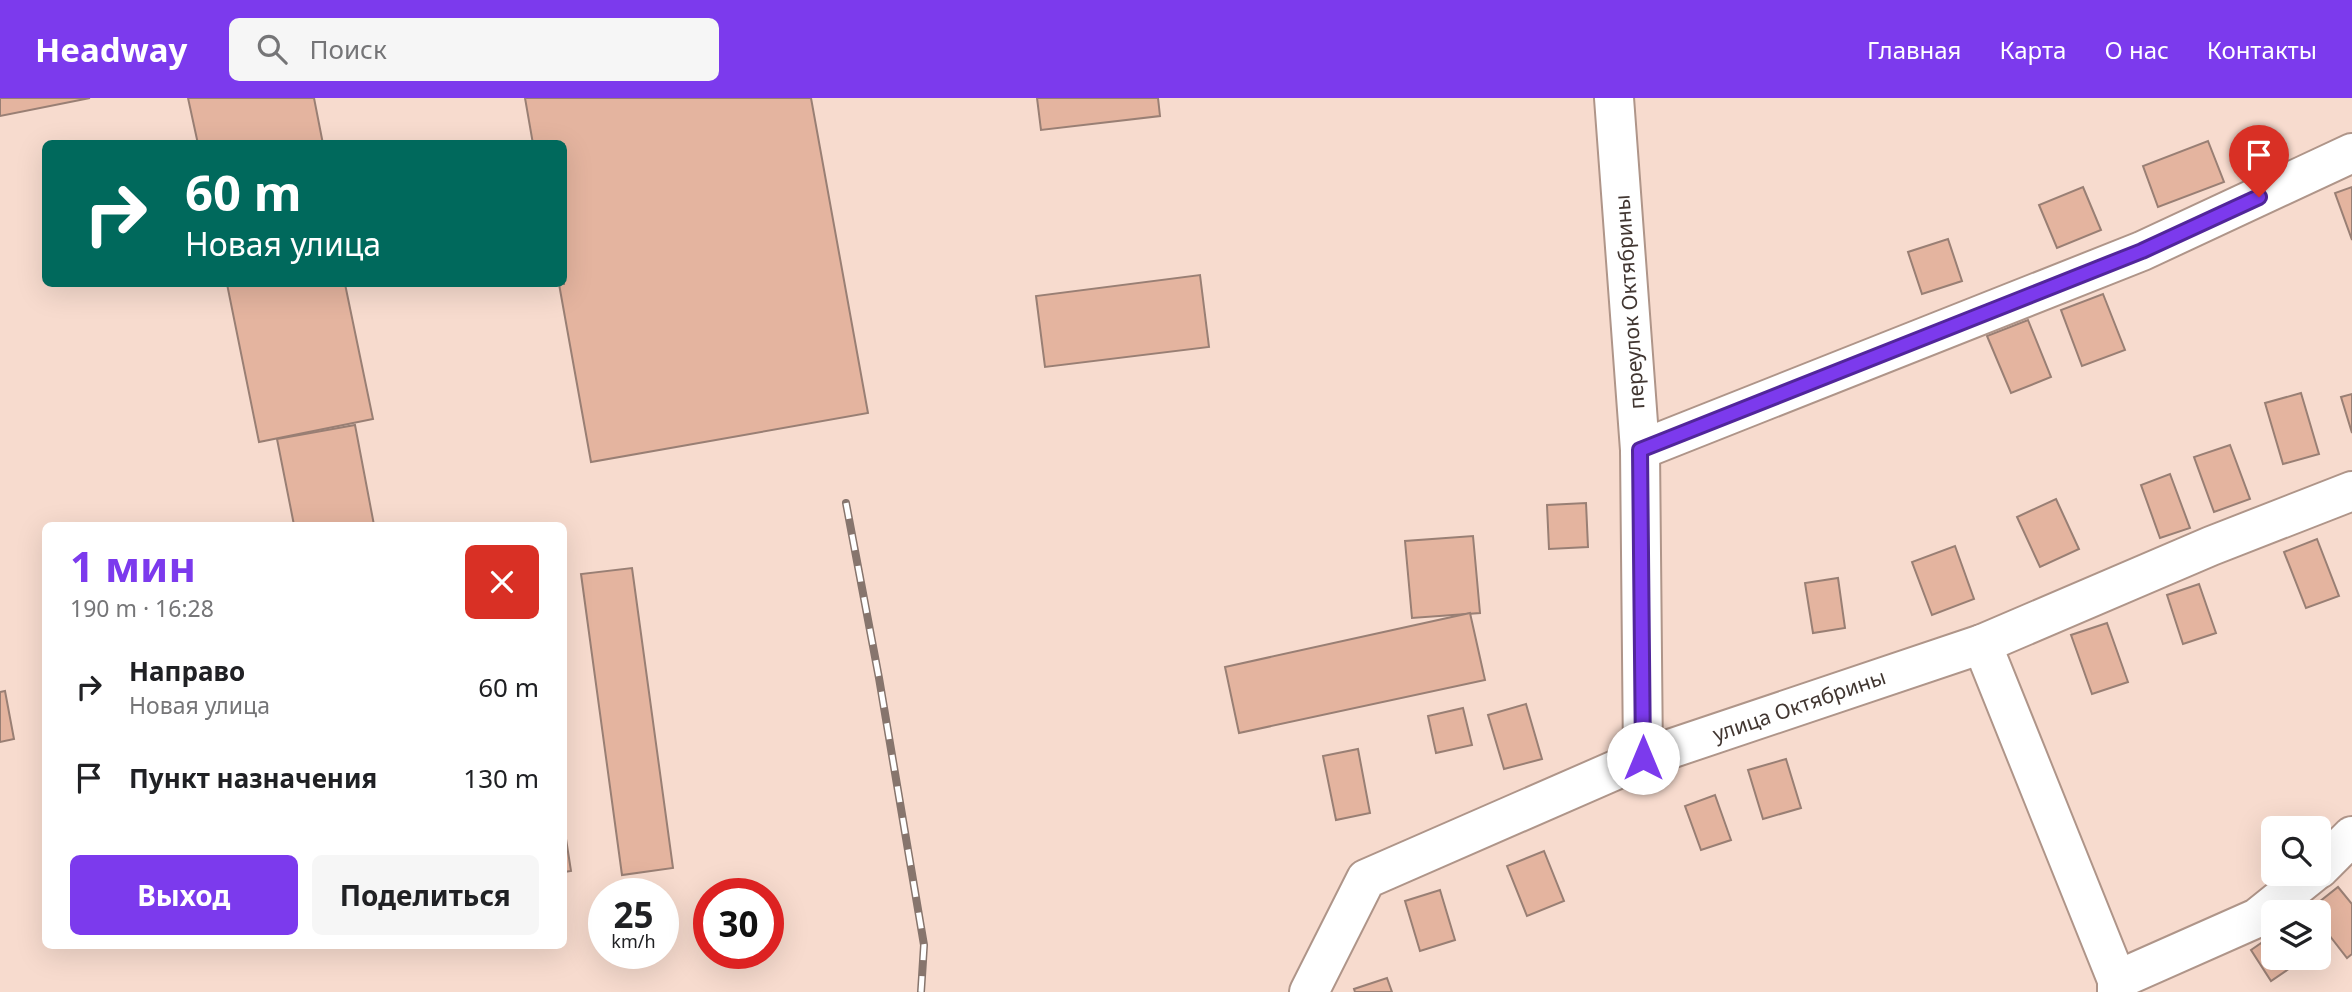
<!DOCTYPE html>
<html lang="ru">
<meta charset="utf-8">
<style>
body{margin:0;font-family:"Noto Sans",sans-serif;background:#f6f6f6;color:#202124;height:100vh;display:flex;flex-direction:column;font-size:26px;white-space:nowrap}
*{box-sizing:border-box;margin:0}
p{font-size:23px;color:#757577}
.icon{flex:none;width:38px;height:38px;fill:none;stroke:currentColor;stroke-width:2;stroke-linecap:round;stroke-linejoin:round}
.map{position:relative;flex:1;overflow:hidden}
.panel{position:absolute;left:42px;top:424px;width:525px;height:427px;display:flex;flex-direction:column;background:#fff;border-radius:10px;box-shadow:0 7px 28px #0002}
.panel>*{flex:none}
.top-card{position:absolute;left:42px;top:42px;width:525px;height:147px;border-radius:10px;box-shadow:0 7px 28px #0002;background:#00695c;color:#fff;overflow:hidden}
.fabs{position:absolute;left:2261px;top:718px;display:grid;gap:14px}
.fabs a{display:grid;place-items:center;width:70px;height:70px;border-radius:10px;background:#fff;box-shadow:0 7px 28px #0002;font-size:35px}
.speed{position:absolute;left:588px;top:780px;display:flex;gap:14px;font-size:35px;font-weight:700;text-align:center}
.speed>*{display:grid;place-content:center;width:91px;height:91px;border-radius:50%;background:#fff;box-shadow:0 7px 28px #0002;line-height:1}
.speed small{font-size:18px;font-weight:400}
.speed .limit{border:10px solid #d22;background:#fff;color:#111}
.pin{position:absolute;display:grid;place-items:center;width:60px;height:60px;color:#fff;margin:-72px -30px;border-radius:50% 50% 50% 0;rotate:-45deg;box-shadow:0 0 7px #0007}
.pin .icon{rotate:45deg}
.me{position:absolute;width:77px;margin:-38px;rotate:0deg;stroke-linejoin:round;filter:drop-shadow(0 0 5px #0008)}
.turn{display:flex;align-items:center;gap:24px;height:147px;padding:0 28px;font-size:32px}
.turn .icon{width:91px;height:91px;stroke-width:2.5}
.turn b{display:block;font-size:49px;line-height:60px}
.round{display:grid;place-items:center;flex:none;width:74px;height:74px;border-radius:10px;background:#f6f6f6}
.summary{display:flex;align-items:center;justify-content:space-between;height:119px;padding:0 28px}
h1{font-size:42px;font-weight:700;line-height:52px;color:#7c3aed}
.primary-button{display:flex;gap:14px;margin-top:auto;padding:14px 28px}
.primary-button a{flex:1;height:80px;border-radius:10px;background:#7c3aed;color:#fff;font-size:28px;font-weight:700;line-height:80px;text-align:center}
.primary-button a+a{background:#f6f6f6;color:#202124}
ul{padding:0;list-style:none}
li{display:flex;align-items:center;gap:21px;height:91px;padding:0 28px}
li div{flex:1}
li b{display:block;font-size:26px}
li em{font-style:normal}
header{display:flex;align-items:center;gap:42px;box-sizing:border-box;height:98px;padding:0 35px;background:#7c3aed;color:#fff}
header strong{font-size:33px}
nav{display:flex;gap:38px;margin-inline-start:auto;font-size:24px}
.search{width:490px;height:63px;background:#f6f6f6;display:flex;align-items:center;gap:18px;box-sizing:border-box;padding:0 24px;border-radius:10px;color:#757577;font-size:26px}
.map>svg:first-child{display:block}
</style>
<header>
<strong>Headway</strong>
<div class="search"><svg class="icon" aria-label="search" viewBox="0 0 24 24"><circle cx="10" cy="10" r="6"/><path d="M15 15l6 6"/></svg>Поиск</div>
<nav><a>Главная</a><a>Карта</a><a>О нас</a><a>Контакты</a></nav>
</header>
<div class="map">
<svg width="2352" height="894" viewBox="0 0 2352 894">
<rect width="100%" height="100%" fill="#f7dbce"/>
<g fill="#e4b49f" stroke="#997f74" stroke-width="2">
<polygon points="0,0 90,0 0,18"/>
<polygon points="188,0 314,0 323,46 198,46"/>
<polygon points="525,0 811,0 868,315 591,364 559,186 564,186 564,46 533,46"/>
<polygon points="1037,0 1158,0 1160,18 1041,32"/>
<polygon points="2208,43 2224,84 2158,109 2143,68"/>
<polygon points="2083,89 2101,132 2057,150 2039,107"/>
<polygon points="2352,89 2352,142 2335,95"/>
<polygon points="1948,141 1962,183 1922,196 1908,154"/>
<polygon points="1200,177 1209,249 1045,269 1036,198"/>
<polygon points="227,186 345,186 373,321 259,344"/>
<polygon points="2103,196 2125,252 2082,268 2061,212"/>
<polygon points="2028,222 2051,279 2011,295 1987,238"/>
<polygon points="2301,295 2319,356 2283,366 2265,305"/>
<polygon points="2352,296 2352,335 2341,299"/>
<polygon points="355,327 374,427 294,427 277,341"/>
<polygon points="2230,347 2250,401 2214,414 2194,359"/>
<polygon points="2170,376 2190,430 2160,440 2141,387"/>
<polygon points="2056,401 2079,451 2040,469 2017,419"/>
<polygon points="1586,405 1588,449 1549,451 1547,407"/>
<polygon points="1473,438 1480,515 1412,520 1405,443"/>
<polygon points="2317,441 2339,498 2306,510 2284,454"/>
<polygon points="1955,448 1974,501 1932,517 1912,464"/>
<polygon points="632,470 673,770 622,777 581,476"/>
<polygon points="1838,480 1845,530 1813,535 1805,485"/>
<polygon points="2199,486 2216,535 2183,546 2167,497"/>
<polygon points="1470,515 1485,582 1239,635 1225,569"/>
<polygon points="2107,525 2128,584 2092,596 2071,537"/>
<polygon points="5,593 14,641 0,644 0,594"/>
<polygon points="1526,606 1542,661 1504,671 1488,617"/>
<polygon points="1463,610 1472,647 1436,655 1428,618"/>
<polygon points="1358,651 1370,715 1336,722 1323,658"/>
<polygon points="1786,661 1801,710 1763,721 1748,672"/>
<polygon points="1715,697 1731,742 1701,752 1685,708"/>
<polygon points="564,728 571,773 564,774"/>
<polygon points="1544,753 1564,803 1527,818 1507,768"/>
<polygon points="2338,789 2352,806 2352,856 2347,860 2319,824 2319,814 2309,812"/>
<polygon points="1440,792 1455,842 1420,853 1405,803"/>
<polygon points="2273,837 2273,859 2291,859 2296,866 2271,883 2251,852"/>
<polygon points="1387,880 1392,894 1355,894 1354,891"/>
</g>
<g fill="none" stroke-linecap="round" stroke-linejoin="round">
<g stroke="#af9589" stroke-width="42">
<g id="minor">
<polyline points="1614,0 1640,352 1643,660"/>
<polyline points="1640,352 2142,153 2352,55"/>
<polyline points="1982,546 2117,882 2117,894"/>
<polyline points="2319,771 2352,738"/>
<polyline points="2117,882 2257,820 2313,775"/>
<polyline points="1309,894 1366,781 1643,660 1982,546 2211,448 2352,393"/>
</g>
</g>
<use href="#minor" stroke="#fff" stroke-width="38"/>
<g stroke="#87756d" stroke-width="8">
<polyline id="rail" points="846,405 879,580 924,847 921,894"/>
</g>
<use href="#rail" stroke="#fff" stroke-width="5" stroke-dasharray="16" stroke-linecap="butt"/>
</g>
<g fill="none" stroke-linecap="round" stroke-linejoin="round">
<g stroke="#51269a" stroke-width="18">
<polyline id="route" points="1643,660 1640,352 2142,153 2259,99"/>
</g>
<use href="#route" stroke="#7c3aed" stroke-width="12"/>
</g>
<g text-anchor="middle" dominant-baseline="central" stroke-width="5" stroke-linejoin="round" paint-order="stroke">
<g font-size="21" fill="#413631" stroke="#fff">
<text transform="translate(1629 204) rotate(-94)">переулок Октябрины</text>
<text transform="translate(1799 607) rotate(-19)">улица Октябрины</text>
</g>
</g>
</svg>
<div class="fabs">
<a><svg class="icon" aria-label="search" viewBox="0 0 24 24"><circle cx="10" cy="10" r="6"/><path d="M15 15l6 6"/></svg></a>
<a><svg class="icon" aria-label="layers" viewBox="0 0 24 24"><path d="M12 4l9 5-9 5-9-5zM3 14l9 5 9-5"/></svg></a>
</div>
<div class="speed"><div>25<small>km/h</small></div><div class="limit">30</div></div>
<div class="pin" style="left:2259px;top:99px;background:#d93025"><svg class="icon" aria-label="arrive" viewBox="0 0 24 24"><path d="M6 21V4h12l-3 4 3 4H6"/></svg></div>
<svg class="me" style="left:1643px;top:660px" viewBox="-20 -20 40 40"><circle r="19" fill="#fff"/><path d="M0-13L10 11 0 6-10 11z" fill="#7c3aed"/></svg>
<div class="top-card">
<div class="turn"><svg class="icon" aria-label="right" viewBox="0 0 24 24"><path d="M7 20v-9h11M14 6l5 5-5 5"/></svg><div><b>60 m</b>Новая улица</div></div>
</div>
<section class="panel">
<div class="summary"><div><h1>1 мин</h1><p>190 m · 16:28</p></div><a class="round" style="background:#d93025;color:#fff"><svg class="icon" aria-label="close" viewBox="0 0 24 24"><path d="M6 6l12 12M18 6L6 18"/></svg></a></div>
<ul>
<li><svg class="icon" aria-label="right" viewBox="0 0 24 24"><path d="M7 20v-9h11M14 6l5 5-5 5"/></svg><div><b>Направо</b><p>Новая улица</p></div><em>60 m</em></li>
<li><svg class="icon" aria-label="arrive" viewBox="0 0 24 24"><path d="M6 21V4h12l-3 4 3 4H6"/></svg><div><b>Пункт назначения</b></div><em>130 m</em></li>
</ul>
<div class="primary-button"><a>Выход</a><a>Поделиться</a></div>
</section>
</div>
